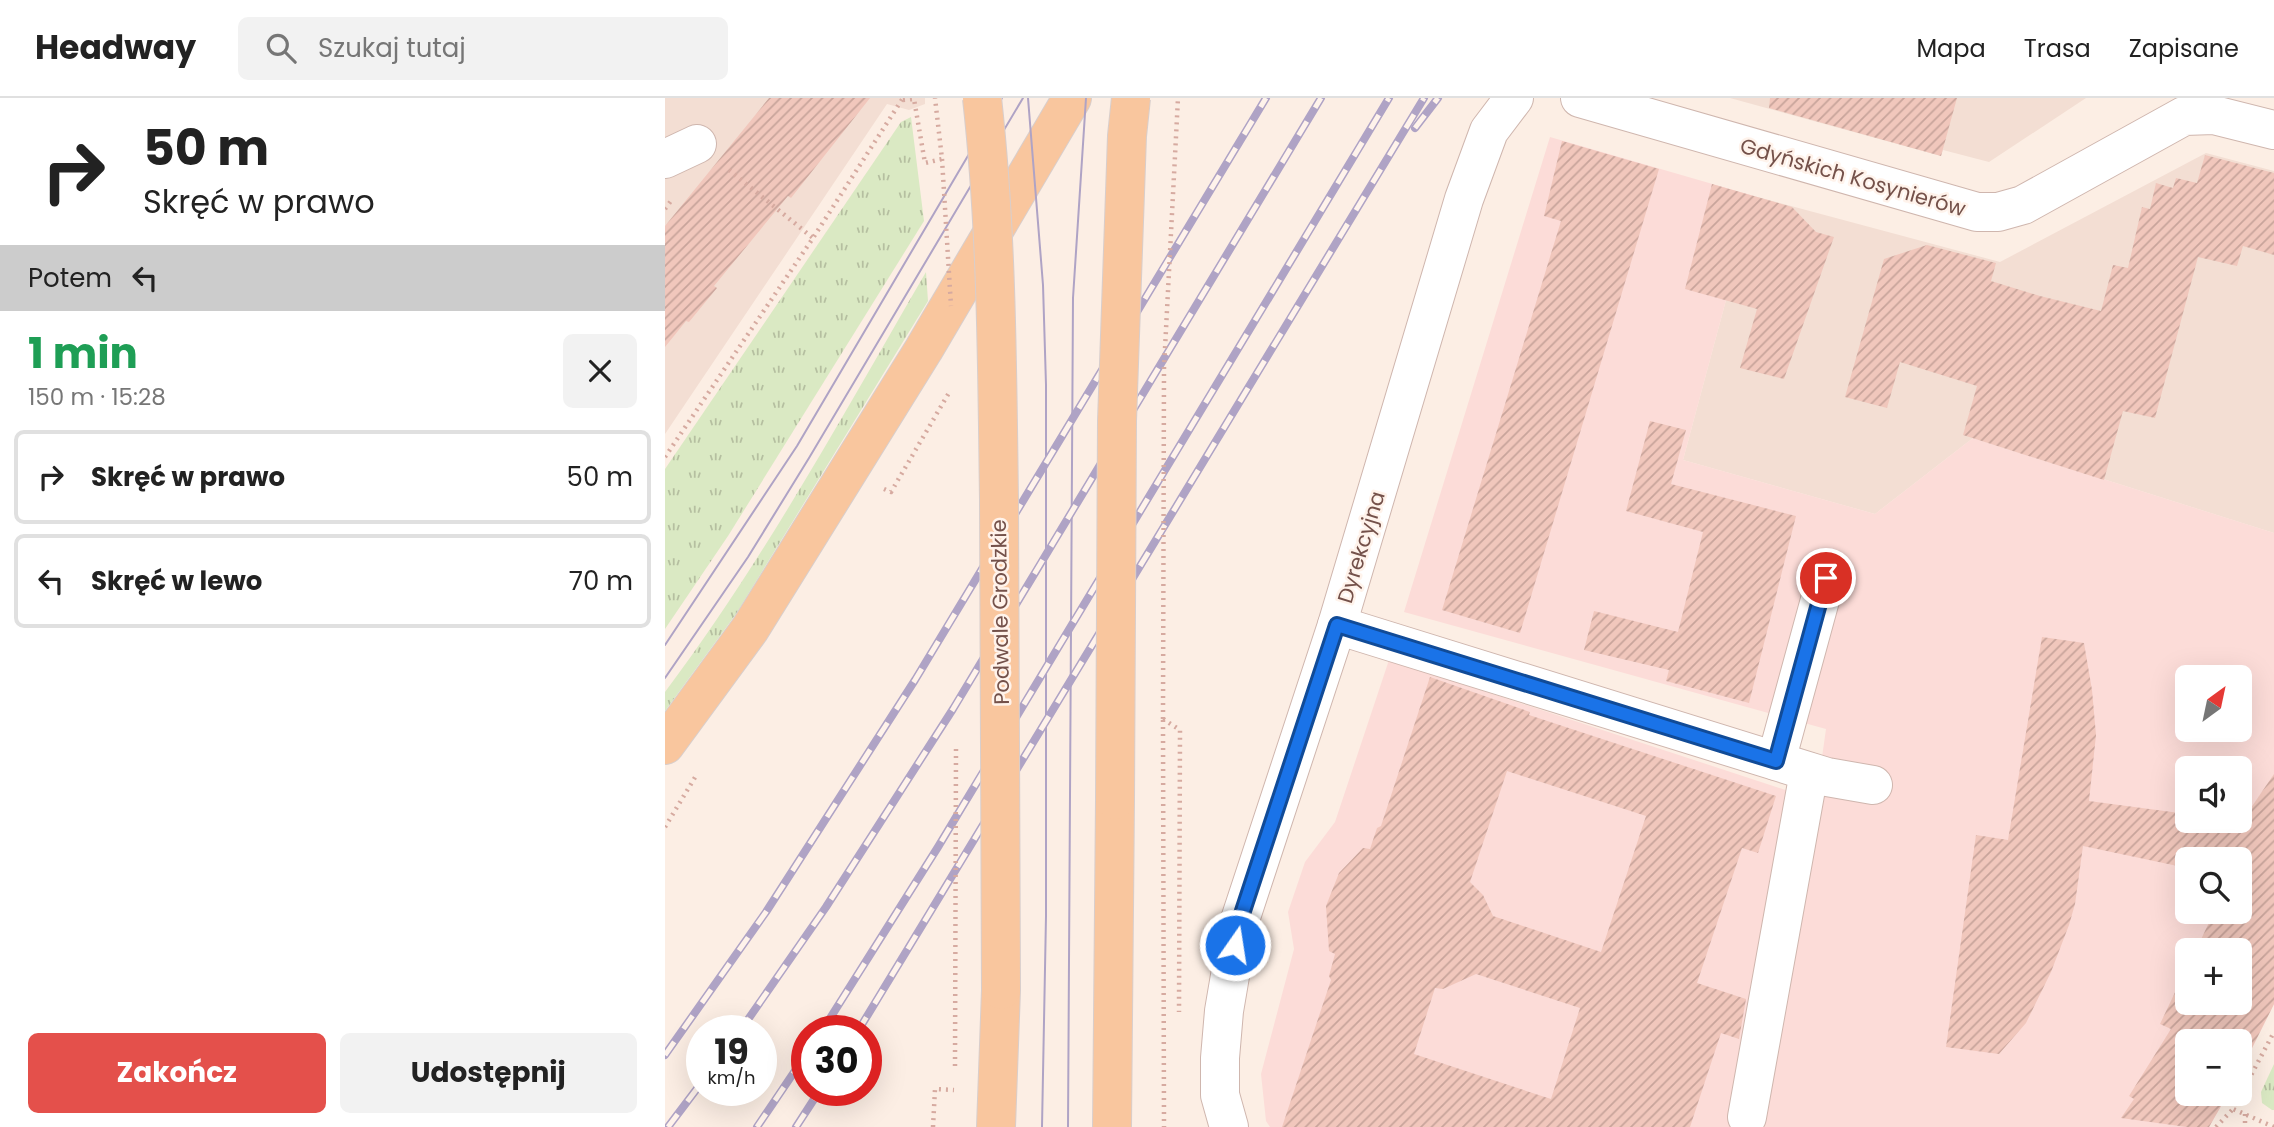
<!DOCTYPE html>
<html lang="pl">
<meta charset="utf-8">
<style>
body{margin:0;font-family:Poppins,sans-serif;background:#f2f2f2;color:#222;height:100vh;display:flex;flex-direction:column;font-size:26px;white-space:nowrap}
*{box-sizing:border-box;margin:0}
p{font-size:23px;color:#767676}
.icon{flex:none;width:38px;height:38px;fill:none;stroke:currentColor;stroke-width:2;stroke-linecap:round;stroke-linejoin:round}
.map{position:relative;flex:1;overflow:hidden}
.details{display:flex;flex-direction:column;background:#fff;width:665px}
.details>*{flex:none}
.banner{background:#fff;color:#222;overflow:hidden}
.needle{width:46px;rotate:33deg}
.fabs{position:absolute;left:1510px;top:567px;display:grid;gap:14px}
.fabs a{display:grid;place-items:center;width:77px;height:77px;border-radius:10px;background:#fff;box-shadow:0 7px 28px #0002;font-size:35px}
.speed{position:absolute;left:21px;top:917px;display:flex;gap:14px;font-size:35px;font-weight:700;text-align:center}
.speed>*{display:grid;place-content:center;width:91px;height:91px;border-radius:50%;background:#fff;box-shadow:0 7px 28px #0002;line-height:1}
.speed small{font-size:18px;font-weight:400}
.speed .limit{border:10px solid #d22;background:#fff;color:#111}
.pin{position:absolute;display:grid;place-items:center;width:60px;height:60px;color:#fff;margin:-30px;border:4px solid #fff;border-radius:50%;box-shadow:0 2px 7px #0007}
.me{position:absolute;width:77px;margin:-38px;rotate:13deg;stroke-linejoin:round;filter:drop-shadow(0 0 5px #0008)}
.turn{display:flex;align-items:center;gap:24px;height:147px;padding:0 28px;font-size:32px}
.turn .icon{width:91px;height:91px;stroke-width:2.5}
.turn b{display:block;font-size:49px;line-height:60px}
.then{display:flex;align-items:center;height:66px;padding:0 28px;background:#0003;gap:14px;font-size:26px}
.round{display:grid;place-items:center;flex:none;width:74px;height:74px;border-radius:10px;background:#f2f2f2}
.head{display:flex;align-items:center;justify-content:space-between;height:119px;padding:0 28px}
h1{font-size:42px;font-weight:700;line-height:52px;color:#1e9e55}
.button{display:flex;gap:14px;margin-top:auto;padding:14px 28px}
.button a{flex:1;height:80px;border-radius:10px;background:#e4504b;color:#fff;font-size:28px;font-weight:700;line-height:80px;text-align:center}
.button a+a{background:#f2f2f2;color:#222}
ul{padding:0;list-style:none}
li{display:flex;align-items:center;gap:21px;height:94px;margin:0 14px 10px;padding:0 14px;border:4px solid #e0e0e0;border-radius:10px}
li div{flex:1}
li b{display:block;font-size:26px}
li em{font-style:normal}
header{display:flex;align-items:center;gap:42px;box-sizing:border-box;height:98px;padding:0 35px;background:#fff;border-bottom:2px solid #e0e0e0}
header strong{font-size:33px}
nav{display:flex;gap:38px;margin-inline-start:auto;font-size:24px}
.search{width:490px;height:63px;background:#f2f2f2;display:flex;align-items:center;gap:18px;box-sizing:border-box;padding:0 24px;border-radius:10px;color:#767676;font-size:26px}
main{display:flex;flex:1;min-height:0}
.map>svg:first-child{display:block}
</style>
<header>
<strong>Headway</strong>
<div class="search"><svg class="icon" aria-label="search" viewBox="0 0 24 24"><circle cx="10" cy="10" r="6"/><path d="M15 15l6 6"/></svg>Szukaj tutaj</div>
<nav><a>Mapa</a><a>Trasa</a><a>Zapisane</a></nav>
</header>
<main>
<section class="details">
<div class="banner">
<div class="turn"><svg class="icon" aria-label="right" viewBox="0 0 24 24"><path d="M7 20v-9h11M14 6l5 5-5 5"/></svg><div><b>50 m</b>Skręć w prawo</div></div>
<div class="then">Potem<svg class="icon" aria-label="left" viewBox="0 0 24 24"><path d="M17 20v-9H6M10 6l-5 5 5 5"/></svg></div>
</div>
<div class="head"><div><h1>1 min</h1><p>150 m · 15:28</p></div><a class="round"><svg class="icon" aria-label="close" viewBox="0 0 24 24"><path d="M6 6l12 12M18 6L6 18"/></svg></a></div>
<ul>
<li><svg class="icon" aria-label="right" viewBox="0 0 24 24"><path d="M7 20v-9h11M14 6l5 5-5 5"/></svg><div><b>Skręć w prawo</b></div><em>50 m</em></li>
<li><svg class="icon" aria-label="left" viewBox="0 0 24 24"><path d="M17 20v-9H6M10 6l-5 5 5 5"/></svg><div><b>Skręć w lewo</b></div><em>70 m</em></li>
</ul>
<div class="button"><a>Zakończ</a><a>Udostępnij</a></div>
</section>
<div class="map">
<svg width="1609" height="1029" viewBox="0 0 1609 1029">
<defs>
<pattern id="grass-tufts" width="24" height="20" patternUnits="userSpaceOnUse" patternTransform="scale(1.75)"><rect width="24" height="20" fill="#dae9c3"/><path d="M3 7l-1-3M5 7V3M7 7l1-3M15 17l-1-3M17 17v-4M19 17l1-3" fill="none" stroke="#b5bfa0"/></pattern>
<pattern id="building-hatch" width="6" height="6" patternUnits="userSpaceOnUse" patternTransform="scale(1.75)"><rect width="6" height="6" fill="#f1c7bc"/><path d="M-1 1l2-2M0 6l6-6M5 7l2-2" fill="none" stroke="#c8a49b"/></pattern>
</defs>
<rect width="100%" height="100%" fill="#fceee4"/>
<g fill="#f3ded3">
<polygon points="0,0 260,0 260,6 244,12 222,6 0,336"/>
<polygon points="1065,0 1421,0 1324,64 1278,52 1276,58"/>
<polygon points="1541,55 1609,73 1609,435 1308,340 1210,416 1018,362 1089,98 1335,164"/>
</g>
<path fill="#fcdcd8" fill-rule="evenodd" d="M 885,39 L 1089,98 L 1018,362 L 1210,416 L 1308,340 L 1609,435 L 1609,906 L 1575,974 L 1575,943 L 1522,943 L 1522,996 L 1563,996 L 1544,1029 L 605,1029 L 601,1023 L 596,976 L 629,851 L 623,814 L 640,764 L 670,724 L 724,562 L 1151,702 L 1161,631 L 739,514 ZM 1522,579 L 1575,579 L 1575,632 L 1522,632 ZM 1522,670 L 1575,670 L 1575,723 L 1522,723 ZM 1522,761 L 1575,761 L 1575,814 L 1522,814 ZM 1522,852 L 1575,852 L 1575,905 L 1522,905 Z"/>
<g fill="url(#grass-tufts)">
<polygon points="246,19 259,123 63,438 0,531 0,371 236,24"/>
<path d="M 261,174 L 263,203 L 71,516 L 0,613 L 0,594 C 99,462 178,317 261,174 Z"/>
<polygon points="1609,966 1609,1012 1607,1012 1597,1005 1596,994"/>
</g>
<g fill="url(#building-hatch)" fill-rule="evenodd">
<polygon points="104,0 205,0 126,100 123,98 49,188 52,190 24,224 21,223 0,249 0,128"/>
<polygon points="1105,0 1292,0 1276,58 1104,10"/>
<polygon points="897,43 994,71 855,535 777,512 896,123 879,118"/>
<polygon points="1540,57 1609,75 1609,157 1578,148 1572,168 1533,159 1490,320 1458,313 1439,382 1298,337 1312,288 1235,264 1222,310 1180,299 1219,161 1262,147 1331,165 1326,183 1375,198 1436,213 1448,167 1463,170 1477,109 1485,111 1491,85 1508,90 1511,80 1532,85"/>
<polygon points="1047,86 1127,109 1151,134 1169,139 1119,281 1075,270 1092,211 1020,191"/>
<polygon points="985,323 1021,332 1006,386 1131,418 1084,605 1001,583 1004,572 919,552 929,513 1013,534 1038,434 961,413"/>
<polygon points="1377,539 1419,545 1427,592 1431,637 1424,703 1522,716 1522,723 1577,723 1609,676 1609,906 1575,974 1575,943 1522,943 1522,996 1563,996 1544,1029 1522,1029 1456,1020 1469,1001 1464,998 1506,931 1495,926 1522,869 1522,905 1575,905 1575,852 1531,852 1549,814 1575,814 1575,761 1522,761 1522,770 1418,748 1410,806 1404,827 1386,874 1361,925 1334,956 1281,949 1311,737 1343,742"/>
<path d="M 765,579 L 865,614 L 864,617 L 1111,698 L 1093,755 L 1077,750 L 1032,885 L 1081,901 L 1074,941 L 1056,935 L 1025,1029 L 617,1029 L 666,882 L 664,878 L 670,856 L 664,853 L 661,808 L 674,775 L 698,750 L 705,751 L 712,730 L 716,728 ZM 842,673 L 981,718 L 936,854 L 828,818 L 818,797 L 805,784 ZM 811,876 L 915,910 L 886,1001 L 749,956 L 770,890 L 778,891 Z"/>
</g>
<g fill="none" stroke-linecap="round" stroke-linejoin="round">
<g stroke="#cfb6ae" stroke-width="40">
<g id="minor">
<polyline points="915,0 1312,114 1333,114 1358,107 1519,18 1549,17 1609,32"/>
<polyline points="0,61 32,46"/>
<polyline points="672,527 1162,679 1208,687"/>
<polyline points="1111,663 1161,480"/>
<polyline points="1082,1019 1144,674"/>
<polyline points="564,1029 555,997 555,960 559,913 574,825 672,527 799,101 824,33 849,0"/>
</g>
</g>
<g stroke="#d8cecc" stroke-width="40">
<g id="major">
<polyline points="0,647 85,531 259,251 407,0"/>
<polyline points="331,1029 336,892"/>
<polyline points="447,1029 450,702"/>
</g>
</g>
<g stroke="#d6aaa0" stroke-width="4.5" stroke-dasharray="2 5" stroke-linecap="butt">
<polyline points="238,2 249,1 260,65 277,61 270,0"/>
<polyline points="64,72 148,140"/>
<polyline points="0,111 8,100"/>
<polyline points="0,359 148,140 238,0"/>
<polyline points="219,391 226,394 285,293"/>
<polyline points="498,621 515,632 514,914"/>
<polyline points="498,622 499,1029"/>
<polyline points="0,729 32,676"/>
<polyline points="1580,1016 1580,1029"/>
<polyline points="268,1029 270,991 289,992"/>
<polyline points="1551,1029 1568,1011"/>
<polyline points="1609,1029 1568,1011 1609,934"/>
</g>
<use href="#minor" stroke="#fff" stroke-width="38"/>
<use href="#major" stroke="#f9c69e" stroke-width="38"/>
<g stroke="#afa3c5" stroke-width="2">
<polyline points="363,0 378,187 381,287 381,818 377,1029"/>
<polyline points="0,547 132,348 337,0"/>
<polyline points="0,580 83,459 144,360 358,0"/>
<polyline points="403,1029 408,200 421,0"/>
</g>
<g stroke="#afa3c5" stroke-width="8">
<g id="rail">
<polyline points="750,30 773,0"/>
<polyline points="75,933 161,809 288,611 656,0"/>
<polyline points="157,933 273,749 724,0"/>
<polyline points="193,933 759,0"/>
<polyline points="0,957 101,814 250,582 601,0"/>
<polyline points="3,1029 37,984"/>
<polyline points="92,1029 142,955"/>
<polyline points="131,1029 155,992"/>
</g>
</g>
<use href="#rail" stroke="#fff3eb" stroke-width="5" stroke-dasharray="16" stroke-linecap="butt"/>
<g stroke="#d8cecc" stroke-width="40" stroke-linecap="butt">
<g id="major-bridge">
<path d="M 317,0 C 332,134 332,267 334,401 C 336,565 336,729 336,892"/>
<polyline points="450,702 452,323 462,38 466,0"/>
</g>
</g>
<g stroke="#d6aaa0" stroke-width="4.5" stroke-dasharray="2 5" stroke-linecap="butt">
<polyline points="277,61 286,208"/>
<polyline points="498,621 499,270 513,0"/>
<polyline points="290,968 291,651"/>
</g>
<use href="#major-bridge" stroke="#f9c69e" stroke-width="38"/>
</g>
<g fill="none" stroke-linecap="round" stroke-linejoin="round">
<g stroke="#114b97" stroke-width="18">
<polyline id="route" points="570,847 574,825 672,527 1111,663 1161,480"/>
</g>
<use href="#route" stroke="#1a73e8" stroke-width="12"/>
</g>
<g text-anchor="middle" dominant-baseline="central" stroke-width="5" stroke-linejoin="round" paint-order="stroke">
<g font-size="21" fill="#74514a" stroke="#fff3eb">
<text transform="translate(1188 79) rotate(16)">Gdyńskich Kosynierów</text>
<text transform="translate(696 449) rotate(-73)">Dyrekcyjna</text>
<text transform="translate(335 514) rotate(-91)">Podwale Grodzkie</text>
</g>
</g>
</svg>
<div class="fabs">
<a><svg class="needle" viewBox="-14 -14 28 28"><path d="M0-13l5 13h-10z" fill="#e53935"/><path d="M0 13l5-13h-10z" fill="#767676"/></svg></a>
<a><svg class="icon" aria-label="sound" viewBox="0 0 24 24"><path d="M4 9h4l5-4v14l-5-4H4zM17 9q2 3 0 6"/></svg></a>
<a><svg class="icon" aria-label="search" viewBox="0 0 24 24"><circle cx="10" cy="10" r="6"/><path d="M15 15l6 6"/></svg></a>
<a>+</a>
<a>−</a>
</div>
<div class="speed"><div>19<small>km/h</small></div><div class="limit">30</div></div>
<div class="pin" style="left:1161px;top:480px;background:#d93025"><svg class="icon" aria-label="arrive" viewBox="0 0 24 24"><path d="M6 21V4h12l-3 4 3 4H6"/></svg></div>
<svg class="me" style="left:570px;top:847px" viewBox="-20 -20 40 40"><circle r="17" fill="#1a73e8" stroke="#fff" stroke-width="3"/><path d="M0-11L8 9 0 5-8 9z" fill="#fff"/></svg>
</div>
</main>
